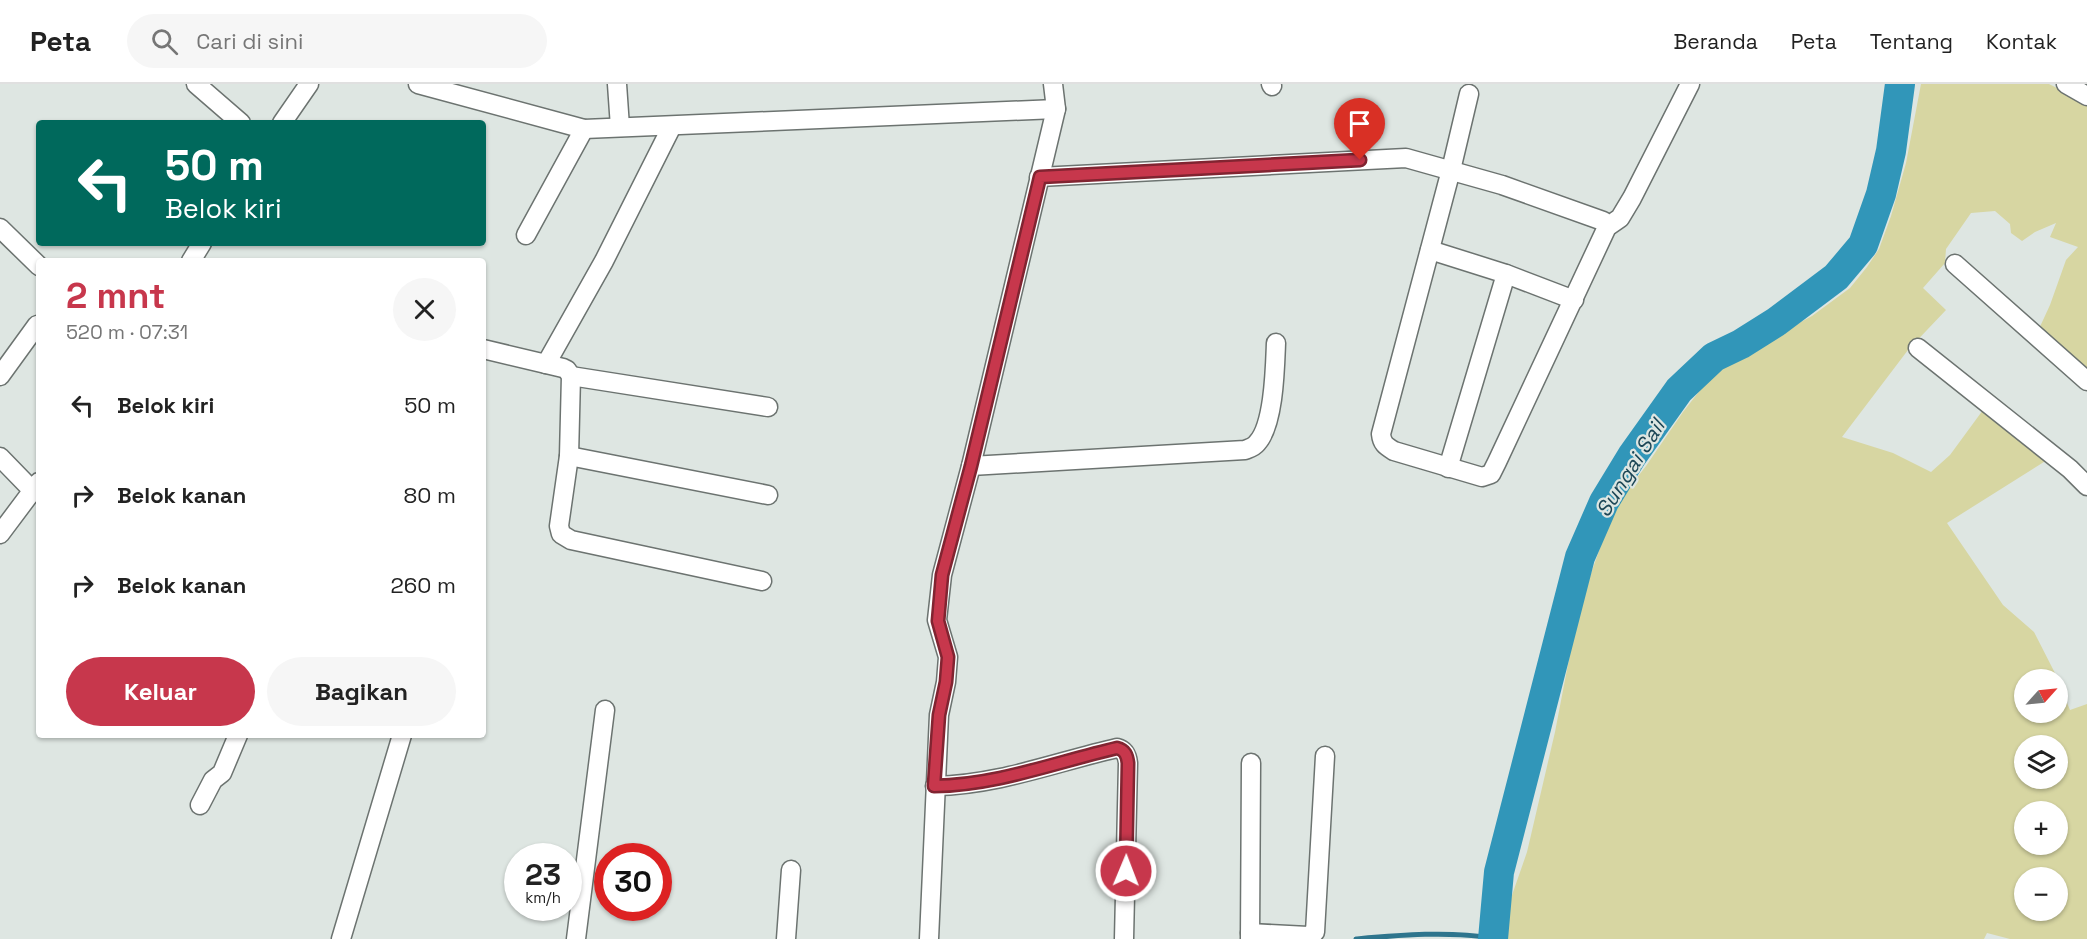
<!DOCTYPE html>
<html lang="id">
<meta charset="utf-8">
<style>
body{margin:0;font-family:"Space Grotesk",sans-serif;background:#f6f6f6;color:#222;height:100vh;display:flex;flex-direction:column;font-size:22px;white-space:nowrap}
*{box-sizing:border-box;margin:0}
p{font-size:20px;color:#767676}
.icon{flex:none;width:33px;height:33px;fill:none;stroke:currentColor;stroke-width:2;stroke-linecap:round;stroke-linejoin:round}
.map{position:relative;flex:1;overflow:hidden}
.drawer{position:absolute;left:36px;top:174px;width:450px;height:480px;display:flex;flex-direction:column;background:#fff;border-radius:6px;box-shadow:0 2px 4px #0004}
.drawer>*{flex:none}
.guide{position:absolute;left:36px;top:36px;width:450px;height:126px;border-radius:6px;box-shadow:0 2px 4px #0004;background:#00695c;color:#fff;overflow:hidden}
.needle{width:39px;rotate:63deg}
.tools{position:absolute;left:2014px;top:585px;display:grid;gap:12px}
.tools a{display:grid;place-items:center;width:54px;height:54px;border-radius:50%;background:#fff;box-shadow:0 2px 4px #0004;font-size:30px}
.speed{position:absolute;left:504px;top:759px;display:flex;gap:12px;font-size:30px;font-weight:700;text-align:center}
.speed>*{display:grid;place-content:center;width:78px;height:78px;border-radius:50%;background:#fff;box-shadow:0 2px 4px #0004;line-height:1}
.speed small{font-size:15px;font-weight:400}
.speed .limit{border:9px solid #d22;background:#fff;color:#111}
.pin{position:absolute;display:grid;place-items:center;width:51px;height:51px;color:#fff;margin:-62px -26px;border-radius:50% 50% 50% 0;rotate:-45deg;box-shadow:0 0 6px #0007}
.pin .icon{rotate:45deg}
.me{position:absolute;width:66px;margin:-33px;rotate:1deg;stroke-linejoin:round;filter:drop-shadow(0 0 4px #0008)}
.turn{display:flex;align-items:center;gap:21px;height:126px;padding:0 30px;font-size:27px}
.turn .icon{width:78px;height:78px;stroke-width:2.5}
.turn b{display:block;font-size:42px;line-height:51px}
.round{display:grid;place-items:center;flex:none;width:63px;height:63px;border-radius:32px;background:#f6f6f6}
.head{display:flex;align-items:center;justify-content:space-between;height:102px;padding:0 30px}
h1{font-size:36px;font-weight:800;line-height:45px;color:#c7374c}
.action{display:flex;gap:12px;margin-top:auto;padding:12px 30px}
.action a{flex:1;height:69px;border-radius:36px;background:#c7374c;color:#fff;font-size:24px;font-weight:800;line-height:69px;text-align:center}
.action a+a{background:#f6f6f6;color:#222}
ul{padding:0;list-style:none}
li{display:flex;align-items:center;gap:18px;height:90px;padding:0 30px}
li div{flex:1}
li b{display:block;font-size:22px}
li em{font-style:normal}
header{display:flex;align-items:center;gap:36px;box-sizing:border-box;height:84px;padding:0 30px;background:#fff;border-bottom:2px solid #e0e0e0}
header strong{font-size:28px}
nav{display:flex;gap:33px;margin-inline-start:auto;font-size:21px}
.search{width:420px;height:54px;background:#f6f6f6;display:flex;align-items:center;gap:15px;box-sizing:border-box;padding:0 21px;border-radius:33px;color:#767676;font-size:22px}
.map>svg:first-child{display:block}
</style>
<header>
<strong>Peta</strong>
<div class="search"><svg class="icon" aria-label="search" viewBox="0 0 24 24"><circle cx="10" cy="10" r="6"/><path d="M15 15l6 6"/></svg>Cari di sini</div>
<nav><a>Beranda</a><a>Peta</a><a>Tentang</a><a>Kontak</a></nav>
</header>
<div class="map">
<svg width="2087" height="855" viewBox="0 0 2087 855">
<rect width="100%" height="100%" fill="#dee6e2"/>
<path fill="#d7d6a2" fill-rule="evenodd" d="M 1921,0 L 2049,0 L 2087,19 L 2087,291 L 2038,247 L 2050,221 L 2066,176 L 2078,163 L 2050,153 L 2056,139 L 2035,148 L 2022,157 L 2011,149 L 2010,140 L 1995,127 L 1971,129 L 1946,165 L 1945,179 L 1923,204 L 1946,226 L 1908,266 L 1842,353 L 1893,369 L 1931,388 L 1950,371 L 1983,326 L 2047,376 L 1947,439 L 2003,521 L 2034,548 L 2058,595 L 2025,596 L 2025,628 L 2058,628 L 2058,597 L 2070,626 L 2087,620 L 2087,855 L 2010,855 L 1987,849 L 1984,855 L 1504,855 L 1511,814 L 1527,768 L 1531,751 L 1555,648 L 1579,523 L 1615,422 L 1646,382 L 1683,328 L 1719,282 L 1812,232 L 1850,204 L 1867,183 L 1879,165 L 1891,132 L 1906,79 ZM 2025,662 L 2058,662 L 2058,694 L 2025,694 ZM 2025,728 L 2058,728 L 2058,760 L 2025,760 ZM 2025,794 L 2058,794 L 2058,826 L 2025,826 Z"/>
<g fill="none" stroke-linecap="round" stroke-linejoin="round">
<path stroke="#2e758d" stroke-width="5" d="M 1356,855 C 1402,851 1447,847 1493,854"/>
<polyline stroke="#3196b9" stroke-width="30" points="1493,855 1499,788 1580,473 1604,418 1632,372 1679,306 1714,273 1741,260 1776,238 1836,193 1863,161 1881,110 1891,67 1900,0"/>
<g stroke="#6c7370" stroke-width="21">
<g id="minor">
<polyline points="196,0 241,39"/>
<polyline points="418,0 584,45 1056,25"/>
<polyline points="617,0 620,43"/>
<polyline points="1271,0 1272,2"/>
<polyline points="2066,0 2087,12"/>
<path d="M 1469,10 L 1451,86 L 1381,350 C 1382,360 1386,362 1394,367 L 1482,393 L 1491,390 L 1497,378 L 1607,143 L 1620,134 L 1632,114 L 1690,0"/>
<polyline points="282,39 309,0"/>
<polyline points="1039,93 1406,74 1502,101 1603,137 1607,143"/>
<polyline points="0,144 39,182"/>
<polyline points="526,151 584,45"/>
<polyline points="1430,166 1506,190 1574,216"/>
<polyline points="191,177 202,159"/>
<polyline points="1955,180 2087,297"/>
<polyline points="1918,264 2070,385 2087,402"/>
<polyline points="483,265 563,284 567,286 571,292 569,372 559,442 561,450 571,456 762,497"/>
<polyline points="546,280 604,177 672,42"/>
<polyline points="0,292 37,241"/>
<polyline points="571,292 768,323"/>
<polyline points="569,372 768,411"/>
<polyline points="0,373 33,407 39,409"/>
<path d="M 971,382 L 1245,366 C 1250,364 1254,363 1257,359 C 1274,341 1275,284 1276,259"/>
<polyline points="1448,384 1506,190"/>
<polyline points="0,450 39,398"/>
<path d="M 935,702 C 998,701 1056,678 1117,664 C 1125,666 1127,671 1128,679 L 1124,855"/>
<polyline points="200,721 213,696 222,689 238,651"/>
<polyline points="1250,849 1308,852 1315,848 1325,672"/>
<polyline points="341,855 402,651"/>
<polyline points="576,855 605,626"/>
<polyline points="786,855 791,786"/>
<polyline points="929,855 939,631 946,598 948,573 937,536 942,491 971,382 1056,25 1053,0"/>
<polyline points="1250,855 1251,679"/>
</g>
</g>
<use href="#minor" stroke="#fff" stroke-width="18"/>
</g>
<g fill="none" stroke-linecap="round" stroke-linejoin="round">
<g stroke="#812431" stroke-width="15">
<path id="route" d="M 1126,787 L 1128,679 C 1127,671 1125,666 1117,664 C 1056,678 998,701 934,702 L 939,631 L 946,598 L 948,573 L 938,537 L 942,491 L 971,382 L 1040,93 L 1360,76"/>
</g>
<use href="#route" stroke="#c7374c" stroke-width="10"/>
</g>
<g text-anchor="middle" dominant-baseline="central" stroke-width="4.5" stroke-linejoin="round" paint-order="stroke">
<g font-size="21" font-style="italic" fill="#1c4656" stroke="#dee6e2">
<text transform="translate(1630 384) rotate(-58)">Sungai Sail</text>
</g>
</g>
</svg>
<div class="tools">
<a><svg class="needle" viewBox="-14 -14 28 28"><path d="M0-13l5 13h-10z" fill="#e53935"/><path d="M0 13l5-13h-10z" fill="#767676"/></svg></a>
<a><svg class="icon" aria-label="layers" viewBox="0 0 24 24"><path d="M12 4l9 5-9 5-9-5zM3 14l9 5 9-5"/></svg></a>
<a>+</a>
<a>−</a>
</div>
<div class="speed"><div>23<small>km/h</small></div><div class="limit">30</div></div>
<div class="pin" style="left:1360px;top:76px;background:#d93025"><svg class="icon" aria-label="arrive" viewBox="0 0 24 24"><path d="M6 21V4h12l-3 4 3 4H6"/></svg></div>
<svg class="me" style="left:1126px;top:787px" viewBox="-20 -20 40 40"><circle r="17" fill="#c7374c" stroke="#fff" stroke-width="3"/><path d="M0-11L8 9 0 5-8 9z" fill="#fff"/></svg>
<div class="guide">
<div class="turn"><svg class="icon" aria-label="left" viewBox="0 0 24 24"><path d="M17 20v-9H6M10 6l-5 5 5 5"/></svg><div><b>50 m</b>Belok kiri</div></div>
</div>
<section class="drawer">
<div class="head"><div><h1>2 mnt</h1><p>520 m · 07:31</p></div><a class="round"><svg class="icon" aria-label="close" viewBox="0 0 24 24"><path d="M6 6l12 12M18 6L6 18"/></svg></a></div>
<ul>
<li><svg class="icon" aria-label="left" viewBox="0 0 24 24"><path d="M17 20v-9H6M10 6l-5 5 5 5"/></svg><div><b>Belok kiri</b></div><em>50 m</em></li>
<li><svg class="icon" aria-label="right" viewBox="0 0 24 24"><path d="M7 20v-9h11M14 6l5 5-5 5"/></svg><div><b>Belok kanan</b></div><em>80 m</em></li>
<li><svg class="icon" aria-label="right" viewBox="0 0 24 24"><path d="M7 20v-9h11M14 6l5 5-5 5"/></svg><div><b>Belok kanan</b></div><em>260 m</em></li>
</ul>
<div class="action"><a>Keluar</a><a>Bagikan</a></div>
</section>
</div>
